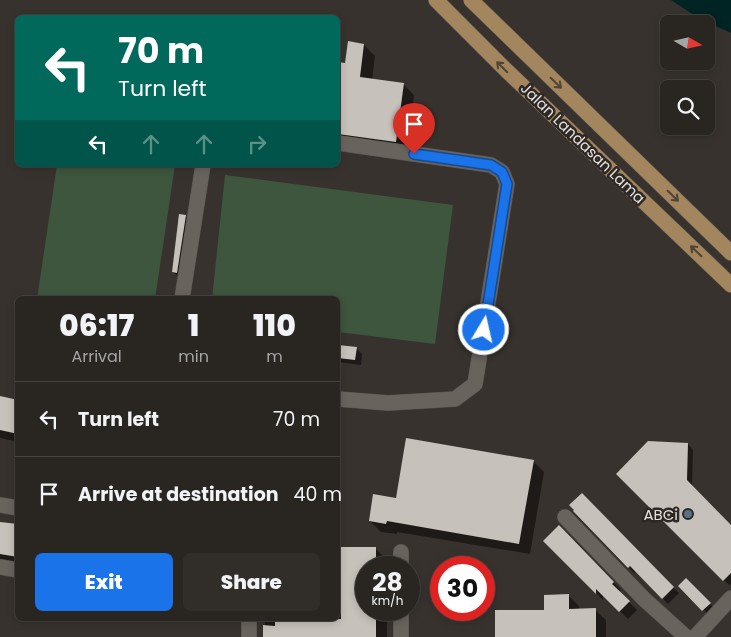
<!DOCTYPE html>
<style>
body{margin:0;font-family:Poppins,sans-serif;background:#312e2a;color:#f1f3f6;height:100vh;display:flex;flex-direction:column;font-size:19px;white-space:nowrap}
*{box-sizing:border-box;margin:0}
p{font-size:16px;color:#a5a5a5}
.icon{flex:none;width:28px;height:28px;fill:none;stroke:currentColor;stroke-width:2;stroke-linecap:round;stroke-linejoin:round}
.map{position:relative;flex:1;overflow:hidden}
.drawer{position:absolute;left:15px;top:296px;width:325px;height:325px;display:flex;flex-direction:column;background:#292622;border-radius:8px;box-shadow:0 2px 8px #0003,0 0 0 1px #454340}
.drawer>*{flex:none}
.banner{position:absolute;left:15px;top:15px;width:325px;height:152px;border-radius:8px;box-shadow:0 2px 8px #0003,0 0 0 1px #454340;background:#00695c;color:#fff;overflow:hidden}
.needle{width:32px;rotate:99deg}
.fabs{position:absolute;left:660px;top:15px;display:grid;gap:10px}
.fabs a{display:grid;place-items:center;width:55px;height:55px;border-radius:8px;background:#292622;box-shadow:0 2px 8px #0003,0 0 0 1px #454340;font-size:25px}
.speed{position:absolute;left:355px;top:556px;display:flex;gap:10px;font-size:25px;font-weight:700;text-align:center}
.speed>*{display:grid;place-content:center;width:65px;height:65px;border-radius:50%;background:#292622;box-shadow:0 2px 8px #0003,0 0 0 1px #454340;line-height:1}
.speed small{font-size:12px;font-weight:400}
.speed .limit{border:8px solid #d22;background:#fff;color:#111}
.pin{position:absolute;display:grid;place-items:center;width:42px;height:42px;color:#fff;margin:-51px -21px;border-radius:50% 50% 50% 0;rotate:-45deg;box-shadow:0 0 5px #0007}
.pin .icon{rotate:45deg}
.me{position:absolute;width:55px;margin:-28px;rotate:9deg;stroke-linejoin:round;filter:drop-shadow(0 0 4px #0008)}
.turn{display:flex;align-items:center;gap:18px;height:105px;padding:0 20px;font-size:22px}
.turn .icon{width:65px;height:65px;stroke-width:2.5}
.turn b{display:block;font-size:35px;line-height:42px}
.lanes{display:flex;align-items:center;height:48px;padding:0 20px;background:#0003;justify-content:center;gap:25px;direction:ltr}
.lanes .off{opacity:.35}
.eta{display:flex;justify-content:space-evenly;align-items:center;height:85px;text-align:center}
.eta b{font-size:30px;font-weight:800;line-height:35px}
.cta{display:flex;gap:10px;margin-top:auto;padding:10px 20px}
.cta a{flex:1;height:58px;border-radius:8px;background:#1a73e8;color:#fff;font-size:20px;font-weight:800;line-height:58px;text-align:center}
.cta a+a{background:#312e2a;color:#f1f3f6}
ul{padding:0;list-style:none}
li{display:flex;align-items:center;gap:15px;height:75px;padding:0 20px;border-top:1px solid #454340}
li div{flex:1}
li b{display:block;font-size:19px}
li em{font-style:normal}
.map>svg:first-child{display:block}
</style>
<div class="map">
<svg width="731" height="637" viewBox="0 0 731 637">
<rect width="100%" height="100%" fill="#37322e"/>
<g fill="#3d563d">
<polygon points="57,165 175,165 155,299 37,299"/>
<polygon points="225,175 453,205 435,344 338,332 338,299 212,299"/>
</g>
<polygon fill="#002324" points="671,0 731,0 731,33 700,19"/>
<g fill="#0007">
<polygon points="364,45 375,56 372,80 403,84 414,95 406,152 338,146 338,64 346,65"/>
<polygon points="185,216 191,221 179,277 173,272"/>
<polygon points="338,346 357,349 362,354 361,365 338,362"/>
<polygon points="0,397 18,401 18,442 0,438"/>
<polygon points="688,444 693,450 692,487 731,526 731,584 729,585 617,474"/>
<polygon points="533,461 544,472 530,554 397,532 397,534 381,532 370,521"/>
<polygon points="582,495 679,593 668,604 636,571 634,573 574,511"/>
<polygon points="0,523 18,526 18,565 0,563"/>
<polygon points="559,526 621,590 619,592 637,610 628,619 603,595 603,600 545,541"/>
<polygon points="338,532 338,548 375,548 386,559 386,568 366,568 366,610 387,610 387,637 265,637 265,619 338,619"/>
<polygon points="686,580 715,609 709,615 680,586"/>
<polygon points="569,596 579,606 579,610 595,610 606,620 606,637 496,637 545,612"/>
</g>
<g fill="#c7c1bb">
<polygon points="348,41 364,44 360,77 404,83 396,142 338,134 338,62 345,63"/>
<polygon points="179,214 186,215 177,273 172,272"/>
<polygon points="338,345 357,347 355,360 338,358"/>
<polygon points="0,396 18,400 18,434 0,430"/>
<polygon points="406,438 534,460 519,544 387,521 386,524 369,521 373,494 396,498"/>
<polygon points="648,441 688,443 687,480 731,525 731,573 723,581 616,474"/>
<polygon points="582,493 674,587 662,599 630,566 628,568 573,511 574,510 569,505"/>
<polygon points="0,522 18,524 18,557 0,554"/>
<polygon points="559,525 614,582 612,584 630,601 619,612 596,589 596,594 543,541"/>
<polygon points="341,547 376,547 376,568 366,568 366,610 376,610 376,637 263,637 263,625 275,626 275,619 341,619"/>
<polygon points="686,578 711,603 702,611 678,586"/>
<polygon points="569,594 569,609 596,608 596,637 495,637 495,610 544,610 544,595"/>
</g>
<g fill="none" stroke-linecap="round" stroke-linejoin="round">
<g stroke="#55514d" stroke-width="16">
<g id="minor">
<polyline points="338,143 491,165 502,172 507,184 475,384 455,399 388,403 338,399"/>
<polyline points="182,299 203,165"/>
<polyline points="0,505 18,508"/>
<polyline points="565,517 644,599 686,637"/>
<polyline points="401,552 401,568"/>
<polyline points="0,567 18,570"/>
<polyline points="401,610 401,637"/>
<polyline points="249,637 249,619"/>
<polyline points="695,637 731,598"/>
</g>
</g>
<g stroke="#55514d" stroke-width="16">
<g id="major">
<polyline points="436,0 506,70 731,285"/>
<polyline points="471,0 731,253"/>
</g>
</g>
<use href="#minor" stroke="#69635e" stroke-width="15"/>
<use href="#major" stroke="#a3865d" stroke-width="15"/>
</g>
<defs><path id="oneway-shaft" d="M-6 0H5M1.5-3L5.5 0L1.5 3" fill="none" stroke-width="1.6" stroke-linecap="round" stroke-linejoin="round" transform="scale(1.25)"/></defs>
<g stroke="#504435">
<use href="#oneway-shaft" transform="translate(502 67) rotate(-135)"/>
<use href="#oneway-shaft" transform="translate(556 83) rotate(44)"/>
<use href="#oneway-shaft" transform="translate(673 196) rotate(44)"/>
<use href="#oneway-shaft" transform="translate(696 251) rotate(-136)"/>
</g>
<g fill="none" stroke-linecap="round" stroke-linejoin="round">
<g stroke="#114b97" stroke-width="12">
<polyline id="route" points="414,154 491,165 502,172 507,184 484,330"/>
</g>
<use href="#route" stroke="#1a73e8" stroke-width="9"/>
</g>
<circle fill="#5c6f8a" stroke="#2d2824" stroke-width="2" cx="688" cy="514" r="5"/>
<g text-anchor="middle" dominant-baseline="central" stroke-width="5" stroke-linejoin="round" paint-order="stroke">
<g font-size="15" fill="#e2dfdc" stroke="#2d2824">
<text transform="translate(583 143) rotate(44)">Jalan Landasan Lama</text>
</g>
<g font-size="15" fill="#e2dfdc" stroke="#2d2824" text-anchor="end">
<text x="678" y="514">ABCi</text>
</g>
</g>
</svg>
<div class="fabs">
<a><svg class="needle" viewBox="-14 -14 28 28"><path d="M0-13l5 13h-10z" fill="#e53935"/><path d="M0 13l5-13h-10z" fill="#a5a5a5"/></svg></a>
<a><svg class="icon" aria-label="search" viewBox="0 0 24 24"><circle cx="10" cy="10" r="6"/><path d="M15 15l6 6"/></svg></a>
</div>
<div class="speed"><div>28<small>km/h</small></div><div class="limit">30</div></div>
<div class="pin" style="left:414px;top:154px;background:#d93025"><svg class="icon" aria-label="arrive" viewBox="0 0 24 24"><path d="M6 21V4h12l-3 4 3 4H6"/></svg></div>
<svg class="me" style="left:484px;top:330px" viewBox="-20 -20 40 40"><circle r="17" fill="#1a73e8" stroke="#fff" stroke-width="3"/><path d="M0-11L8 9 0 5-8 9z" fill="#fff"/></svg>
<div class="banner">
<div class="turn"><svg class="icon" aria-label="left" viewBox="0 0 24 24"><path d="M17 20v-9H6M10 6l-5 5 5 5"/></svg><div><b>70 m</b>Turn left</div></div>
<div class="lanes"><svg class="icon" aria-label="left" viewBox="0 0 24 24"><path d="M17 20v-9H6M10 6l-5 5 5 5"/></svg><svg class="icon off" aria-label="ahead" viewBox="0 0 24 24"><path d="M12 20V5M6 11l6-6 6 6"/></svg><svg class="icon off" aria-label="ahead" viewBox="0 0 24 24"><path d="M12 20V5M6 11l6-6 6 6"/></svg><svg class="icon off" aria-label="right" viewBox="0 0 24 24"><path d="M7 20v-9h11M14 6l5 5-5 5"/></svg></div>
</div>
<section class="drawer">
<div class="eta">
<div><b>06:17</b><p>Arrival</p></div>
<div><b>1</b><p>min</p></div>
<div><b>110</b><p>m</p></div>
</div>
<ul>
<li><svg class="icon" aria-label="left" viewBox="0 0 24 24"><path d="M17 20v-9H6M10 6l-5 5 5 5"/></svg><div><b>Turn left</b></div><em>70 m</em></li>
<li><svg class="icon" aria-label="arrive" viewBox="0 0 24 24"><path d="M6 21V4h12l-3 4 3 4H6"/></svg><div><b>Arrive at destination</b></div><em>40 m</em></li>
</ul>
<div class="cta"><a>Exit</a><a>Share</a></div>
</section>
</div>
